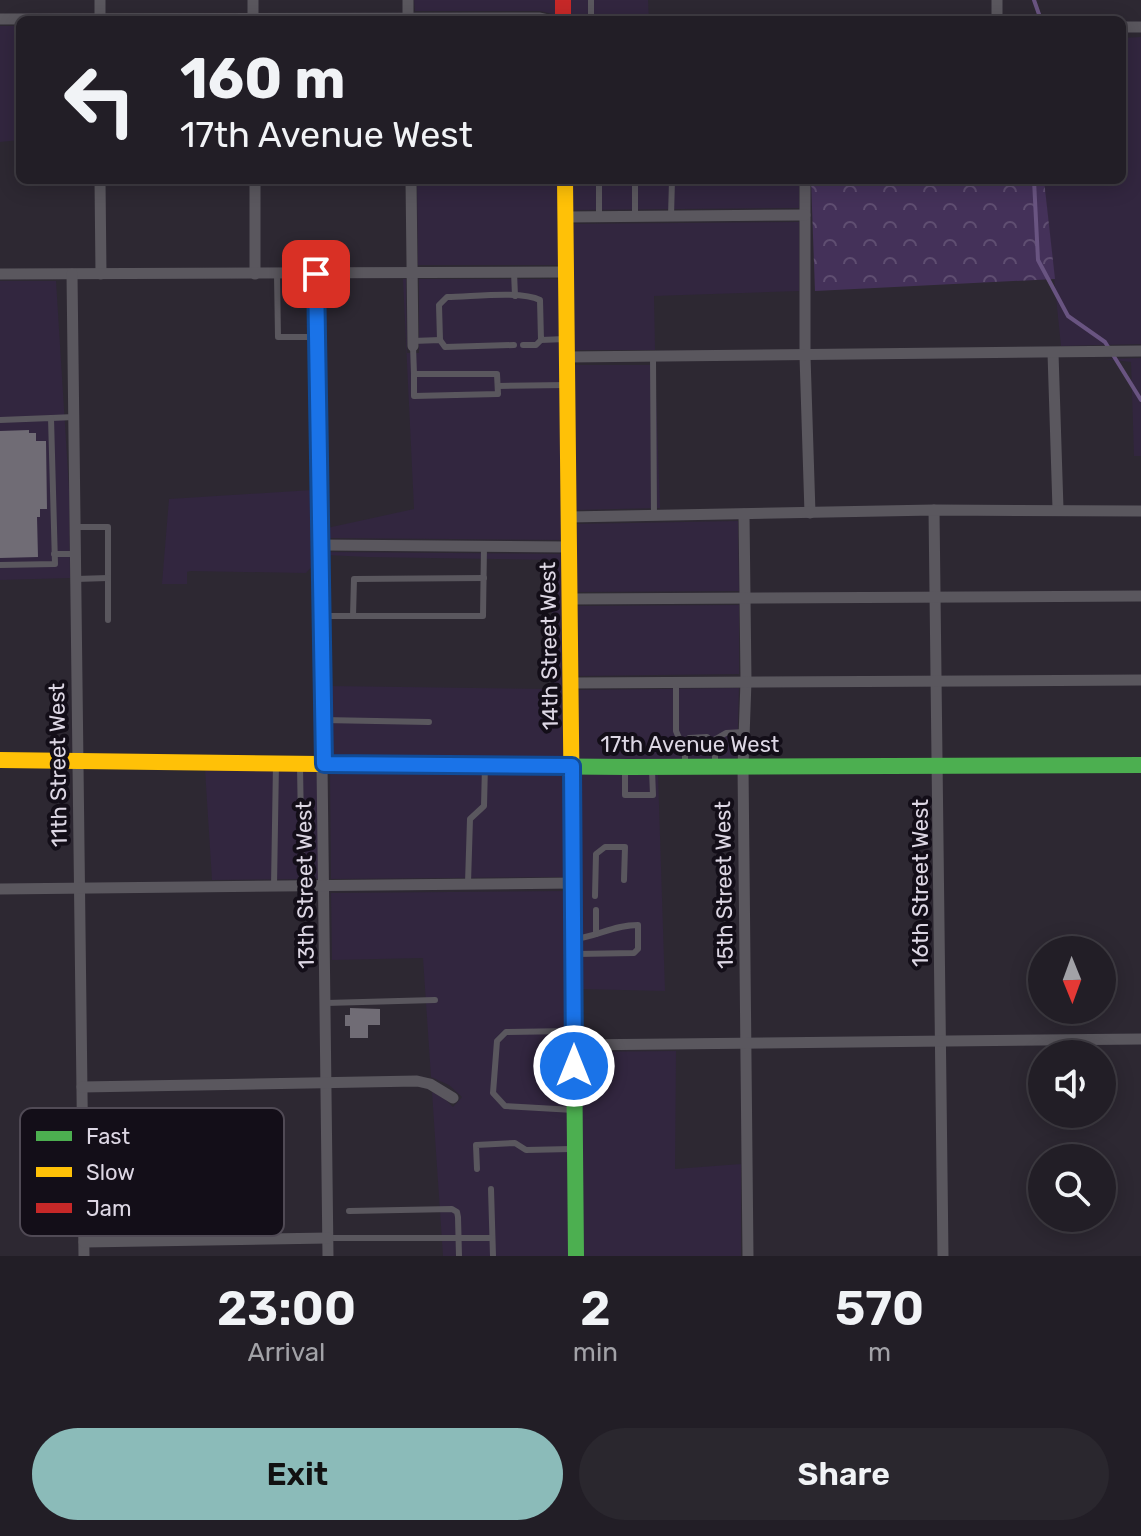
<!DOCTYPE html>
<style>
body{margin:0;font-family:Rubik,sans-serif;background:#2a272e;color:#f1f3f6;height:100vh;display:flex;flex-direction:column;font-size:30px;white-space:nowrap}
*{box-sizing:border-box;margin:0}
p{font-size:26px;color:#a2a2a7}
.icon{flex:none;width:44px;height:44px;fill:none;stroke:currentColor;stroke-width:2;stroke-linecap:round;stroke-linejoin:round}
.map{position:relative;height:1256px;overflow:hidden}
.details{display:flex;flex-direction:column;background:#221e26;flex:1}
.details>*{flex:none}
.guide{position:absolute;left:16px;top:16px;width:1110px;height:168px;border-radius:12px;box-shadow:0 4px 20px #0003,0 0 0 2px #3f3c43;background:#221e26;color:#f1f3f6;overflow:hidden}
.needle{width:52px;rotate:179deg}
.buttons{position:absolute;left:1028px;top:936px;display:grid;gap:16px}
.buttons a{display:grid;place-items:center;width:88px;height:88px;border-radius:50%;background:#221e26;box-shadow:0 4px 20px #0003,0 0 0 2px #3f3c43;font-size:40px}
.pin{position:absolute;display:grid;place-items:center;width:68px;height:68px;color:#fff;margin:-34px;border-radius:16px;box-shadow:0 4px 12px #0006}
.me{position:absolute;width:88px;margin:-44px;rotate:0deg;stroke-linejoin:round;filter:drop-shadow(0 0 6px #0008)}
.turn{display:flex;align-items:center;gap:28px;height:168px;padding:0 32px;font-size:36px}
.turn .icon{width:104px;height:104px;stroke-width:2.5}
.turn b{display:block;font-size:56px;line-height:68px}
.eta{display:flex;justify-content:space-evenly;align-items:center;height:136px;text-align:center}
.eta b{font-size:48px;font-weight:600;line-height:56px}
.primary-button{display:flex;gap:16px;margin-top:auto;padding:16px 32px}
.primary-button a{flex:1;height:92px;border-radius:48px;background:#8bbbb9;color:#111;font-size:32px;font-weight:600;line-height:92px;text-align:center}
.primary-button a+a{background:#2a272e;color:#f1f3f6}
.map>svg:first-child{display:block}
</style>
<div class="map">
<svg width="1141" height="1256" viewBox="0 0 1141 1256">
<defs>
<pattern id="forest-crowns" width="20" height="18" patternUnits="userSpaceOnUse" patternTransform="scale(2)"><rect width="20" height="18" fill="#443159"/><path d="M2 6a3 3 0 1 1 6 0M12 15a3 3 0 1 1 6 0" fill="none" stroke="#5f4e71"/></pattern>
</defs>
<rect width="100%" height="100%" fill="#2d2832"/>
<g fill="#32263f">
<polygon points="414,0 557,0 557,15 540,11 415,11"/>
<polygon points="569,0 648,0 649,20 576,20 569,18"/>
<polygon points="0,26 20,26 20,140 0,142"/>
<polygon points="1141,37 1141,344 1061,346 1044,180 1122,180 1122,38"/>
<polygon points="417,180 559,180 559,265 418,265"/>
<polygon points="571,180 799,180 799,208 571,210"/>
<polygon points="799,222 799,291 654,296 655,350 573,350 571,224"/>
<polygon points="403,279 406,279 407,353 419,353 419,279 560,279 563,540 327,538 327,528 414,509"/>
<polygon points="0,281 56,281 69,489 70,578 0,580"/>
<polygon points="1141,358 1141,456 1134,456 1131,362 1104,359"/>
<polygon points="573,365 655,365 660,508 575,510"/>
<polygon points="312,490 315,563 306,573 190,571 187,572 187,584 162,584 169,499"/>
<polygon points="738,521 739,591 576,592 576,524"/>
<polygon points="327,552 563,554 566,759 330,757 329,686 552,689 552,560 367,557 327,555"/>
<polygon points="739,605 739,674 577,676 577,606"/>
<polygon points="739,688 737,759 578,759 577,690"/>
<polygon points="205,769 318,771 318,879 212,880"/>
<polygon points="330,771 566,773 567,877 331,879"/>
<polygon points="578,773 658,774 665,991 580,989"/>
<polygon points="567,891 570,1256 443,1256 432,1092 444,1098 453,1107 462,1097 449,1085 431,1077 423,958 332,960 331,893"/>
<polygon points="676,1051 675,1169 741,1164 741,1256 583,1256 581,1052"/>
</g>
<polygon fill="url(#forest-crowns)" points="811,180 1044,180 1055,279 815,291"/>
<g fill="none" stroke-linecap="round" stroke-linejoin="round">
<g stroke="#695481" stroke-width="4">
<polyline points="1034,0 1041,20"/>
<polyline points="1034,180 1038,260 1068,316 1105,342 1141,400"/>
</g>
</g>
<g fill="#706c75">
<polygon points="29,430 29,433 36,433 36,441 46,441 47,509 40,509 40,517 37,517 38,557 0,558 0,431"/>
<polygon points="350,1008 380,1009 380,1025 368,1025 368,1038 350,1038 350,1026 345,1026 345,1015 350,1015"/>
</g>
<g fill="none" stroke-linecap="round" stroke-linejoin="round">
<g stroke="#5a575e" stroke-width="6">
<polyline points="591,0 591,20"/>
<polyline points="635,180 635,216"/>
<polyline points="671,216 672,180"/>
<polyline points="599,217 599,180"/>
<polyline points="514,272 515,296"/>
<polyline points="277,274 278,337 317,337"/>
<path d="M 440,340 L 439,305 L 447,297 C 471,297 521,290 540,300 L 541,340 L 565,339"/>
<polyline points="413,341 440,340 445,347 514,345"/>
<polyline points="523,345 536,345 541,340"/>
<polyline points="413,346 414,374"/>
<polyline points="653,358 654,516"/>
<polygon points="414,374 497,374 498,394 414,396"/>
<polyline points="498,386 566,385"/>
<polyline points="51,418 74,417"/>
<polyline points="0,420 51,418 55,564 0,565"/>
<polyline points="76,527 108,527 108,620"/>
<polyline points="54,554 76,554"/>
<polyline points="76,579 108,578"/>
<polyline points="322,616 483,616 484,546"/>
<polyline points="353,616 354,579 484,578"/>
<polyline points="676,682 676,731 679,738 685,742"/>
<polyline points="323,720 429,722"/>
<polyline points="714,740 726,733 744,732"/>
<polyline points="685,765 685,742 689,738 707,737 715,744 715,766"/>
<polyline points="300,766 302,886"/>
<polyline points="625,770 625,795 653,795 652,770"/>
<polyline points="468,883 470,819 484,806 485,765"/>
<polyline points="274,886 276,763"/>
<polyline points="595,896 596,854 605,847 625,847 624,880"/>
<polyline points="596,910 596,934"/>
<path d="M 574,939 C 597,937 613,925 638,925 L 638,949 L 634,953 L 577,954"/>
<polyline points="326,1003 435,1000"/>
<polyline points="571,1031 506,1032 497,1041 493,1093 505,1106 574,1110"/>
<polyline points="477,1169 476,1145 515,1143 526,1150 571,1149"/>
<polyline points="491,1189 493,1256"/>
<polyline points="349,1211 452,1209 457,1212 458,1217 459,1256"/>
<polyline points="328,1238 492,1238"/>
</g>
<g stroke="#5a575e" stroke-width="11">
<polyline points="100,0 100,20"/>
<polyline points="253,0 253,20"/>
<polyline points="408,0 408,20"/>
<polyline points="997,0 997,20"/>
<polyline points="0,19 540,18 549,20"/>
<polyline points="1122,27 1141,27"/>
<polyline points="100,180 101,274"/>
<polyline points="255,180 255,274"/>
<polyline points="411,180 413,346"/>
<polyline points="805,180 805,356 810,513"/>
<polyline points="565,217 805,215"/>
<polyline points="0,274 566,272"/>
<polyline points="72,274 84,1256"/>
<polyline points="316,274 328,1256"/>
<polyline points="1053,353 1058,509"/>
<polyline points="567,357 1141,351"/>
<polyline points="934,510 943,1256"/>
<polyline points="744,514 746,681 743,766 748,1256"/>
<polyline points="569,517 934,510 1141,511"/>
<polyline points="321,545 570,547"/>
<polyline points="570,599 1141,596"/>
<polyline points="571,683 1141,680"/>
<polyline points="0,889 573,883"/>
<polyline points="574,1045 1141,1039"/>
<polyline points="82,1087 417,1081 430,1084 453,1098"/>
<polyline points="84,1242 328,1238"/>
</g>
<g stroke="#4caf50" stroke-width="16">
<polyline points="406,765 628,767 1141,765"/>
<polyline points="572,828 576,1256"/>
</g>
<g stroke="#ffc107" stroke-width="16">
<polyline points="565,180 572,828"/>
<polyline points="0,760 406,765"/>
</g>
<polyline stroke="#c62828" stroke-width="16" points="563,0 563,20"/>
</g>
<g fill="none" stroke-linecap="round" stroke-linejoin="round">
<g stroke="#114b97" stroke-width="20">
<polyline id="route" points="316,274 324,764 572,766 574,1066"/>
</g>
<use href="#route" stroke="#1a73e8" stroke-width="14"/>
</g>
<g text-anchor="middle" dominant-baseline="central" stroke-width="8" stroke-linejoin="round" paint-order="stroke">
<g font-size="22" fill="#ddd7e4" stroke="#130e18">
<text transform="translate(549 646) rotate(-91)">14th Street West</text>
<text x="690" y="744">17th Avenue West</text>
<text transform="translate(58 765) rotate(-91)">11th Street West</text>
<text transform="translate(920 883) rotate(-90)">16th Street West</text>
<text transform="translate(305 885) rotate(-91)">13th Street West</text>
<text transform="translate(724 885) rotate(-91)">15th Street West</text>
</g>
</g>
<rect x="20" y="1108" width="264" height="128" rx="12" fill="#130e18" stroke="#504a55" stroke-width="2"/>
<rect x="36" y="1131" width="36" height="10" fill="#4caf50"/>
<rect x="36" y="1167" width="36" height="10" fill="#ffc107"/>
<rect x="36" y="1203" width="36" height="10" fill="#c62828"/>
<g font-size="22" fill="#ddd7e4">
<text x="86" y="1144">Fast</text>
<text x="86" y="1180">Slow</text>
<text x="86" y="1216">Jam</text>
</g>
</svg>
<div class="buttons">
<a><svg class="needle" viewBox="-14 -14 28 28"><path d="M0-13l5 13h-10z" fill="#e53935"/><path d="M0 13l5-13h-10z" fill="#a2a2a7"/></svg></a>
<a><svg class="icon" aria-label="sound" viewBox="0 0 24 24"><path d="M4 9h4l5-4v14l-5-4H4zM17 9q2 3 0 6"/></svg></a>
<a><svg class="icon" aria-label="search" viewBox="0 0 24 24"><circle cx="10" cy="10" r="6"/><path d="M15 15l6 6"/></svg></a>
</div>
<div class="pin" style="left:316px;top:274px;background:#d93025"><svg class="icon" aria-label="arrive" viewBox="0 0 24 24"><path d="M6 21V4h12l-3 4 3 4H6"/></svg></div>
<svg class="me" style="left:574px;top:1066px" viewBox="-20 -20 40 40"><circle r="17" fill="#1a73e8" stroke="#fff" stroke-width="3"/><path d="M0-11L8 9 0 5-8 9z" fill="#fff"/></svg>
<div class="guide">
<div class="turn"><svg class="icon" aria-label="left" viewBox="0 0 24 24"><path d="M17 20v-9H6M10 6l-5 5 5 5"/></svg><div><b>160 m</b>17th Avenue West</div></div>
</div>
</div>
<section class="details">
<div class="eta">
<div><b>23:00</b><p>Arrival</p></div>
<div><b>2</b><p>min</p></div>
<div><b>570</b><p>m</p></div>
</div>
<div class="primary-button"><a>Exit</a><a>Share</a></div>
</section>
